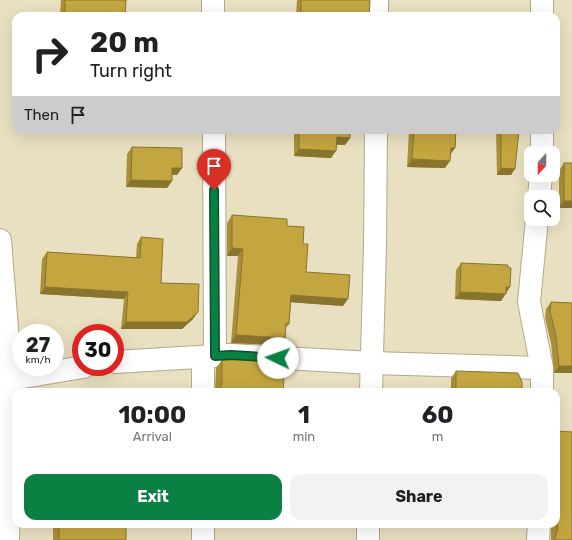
<!DOCTYPE html>
<style>
body{margin:0;font-family:Rubik,sans-serif;background:#f2f2f2;color:#202124;height:100vh;display:flex;flex-direction:column;font-size:15px;white-space:nowrap}
*{box-sizing:border-box;margin:0}
p{font-size:13px;color:#757577}
.icon{flex:none;width:22px;height:22px;fill:none;stroke:currentColor;stroke-width:2;stroke-linecap:round;stroke-linejoin:round}
.map{position:relative;flex:1;overflow:hidden}
.panel{position:absolute;left:12px;top:388px;width:548px;height:140px;display:flex;flex-direction:column;background:#fff;border-radius:12px;box-shadow:0 4px 16px #0002}
.panel>*{flex:none}
.hud{position:absolute;left:12px;top:12px;width:548px;height:122px;border-radius:12px;box-shadow:0 4px 16px #0002;background:#fff;color:#202124;overflow:hidden}
.needle{width:26px;rotate:201deg}
.fabs{position:absolute;left:524px;top:146px;display:grid;gap:8px}
.fabs a{display:grid;place-items:center;width:36px;height:36px;border-radius:8px;background:#fff;box-shadow:0 4px 16px #0002;font-size:20px}
.speed{position:absolute;left:12px;top:324px;display:flex;gap:8px;font-size:20px;font-weight:700;text-align:center}
.speed>*{display:grid;place-content:center;width:52px;height:52px;border-radius:50%;background:#fff;box-shadow:0 4px 16px #0002;line-height:1}
.speed small{font-size:10px;font-weight:400}
.speed .limit{border:6px solid #d22;background:#fff;color:#111}
.pin{position:absolute;display:grid;place-items:center;width:34px;height:34px;color:#fff;margin:-41px -17px;border-radius:50% 50% 50% 0;rotate:-45deg;box-shadow:0 0 4px #0007}
.pin .icon{rotate:45deg}
.me{position:absolute;width:44px;margin:-22px;rotate:273deg;stroke-linejoin:round;filter:drop-shadow(0 0 3px #0008)}
.turn{display:flex;align-items:center;gap:14px;height:84px;padding:0 12px;font-size:18px}
.turn .icon{width:52px;height:52px;stroke-width:2.5}
.turn b{display:block;font-size:28px;line-height:34px}
.then{display:flex;align-items:center;height:38px;padding:0 12px;background:#0003;gap:8px;font-size:15px}
.eta{display:flex;justify-content:space-evenly;align-items:center;height:68px;text-align:center}
.eta b{font-size:24px;font-weight:700;line-height:28px}
.button{display:flex;gap:8px;margin-top:auto;padding:8px 12px}
.button a{flex:1;height:46px;border-radius:12px;background:#0b8043;color:#fff;font-size:16px;font-weight:700;line-height:46px;text-align:center}
.button a+a{background:#f2f2f2;color:#202124}
.map>svg:first-child{display:block}
</style>
<div class="map">
<svg width="572" height="540" viewBox="0 0 572 540">
<rect width="100%" height="100%" fill="#e9e0c1"/>
<g fill="none" stroke-linecap="round" stroke-linejoin="round">
<g stroke="#b2a98c" stroke-width="24">
<g id="minor">
<polyline points="213,0 213,16"/>
<polyline points="377,0 377,16"/>
<polyline points="542,16 542,2"/>
<polyline points="214,130 215,356"/>
<polyline points="542,153 542,130"/>
<polyline points="539,197 541,175"/>
<polyline points="537,219 529,302 542,368"/>
<polyline points="0,240 11,379 10,472 0,472"/>
<polyline points="203,357 203,392"/>
<polyline points="115,362 231,355 372,363 542,368 542,392"/>
<polyline points="11,379 83,367"/>
<polyline points="371,392 375,245 376,130"/>
<polyline points="203,524 203,540"/>
<polyline points="8,540 10,472"/>
<polyline points="368,540 368,524"/>
<polyline points="538,540 539,524"/>
</g>
</g>
<use href="#minor" stroke="#fff" stroke-width="22"/>
</g>
<g fill="#a98f37">
<polygon points="61,0 126,0 125,16 60,16"/>
<polygon points="297,0 370,0 369,16 296,16"/>
<polygon points="294,130 350,130 350,138 345,145 337,145 331,158 294,156"/>
<polygon points="409,130 456,130 455,148 450,154 445,168 407,167"/>
<polygon points="496,130 519,130 511,175 497,175"/>
<polygon points="132,147 182,168 177,175 172,175 172,181 167,188 126,187 127,154"/>
<polygon points="564,163 572,163 572,208 559,208 559,171"/>
<polygon points="232,215 287,226 303,244 306,272 343,306 291,302 289,324 286,328 285,338 280,345 231,343 238,256 227,256 227,223"/>
<polygon points="141,237 161,283 193,319 182,329 121,329 124,299 40,294 42,259 47,252 136,258 137,244"/>
<polygon points="461,263 506,293 501,301 455,299 456,270"/>
<polygon points="551,302 572,303 572,373 554,373 551,343 545,318 546,309"/>
<polygon points="222,360 283,392 215,392 216,368"/>
<polygon points="456,371 522,392 451,392 451,378"/>
<polygon points="557,431 572,540 551,540 551,524 556,524 556,432"/>
<rect x="53" y="524" width="73" height="16"/>
</g>
<g fill="#89742d">
<polygon points="337,137 350,138 345,145 332,144"/>
<polygon points="451,148 455,148 450,155"/>
<polygon points="299,149 336,151 331,158 294,156"/>
<polygon points="412,159 450,161 445,168 407,167"/>
<polygon points="172,168 182,168 177,175 167,175"/>
<polygon points="501,168 515,169 511,175 497,175"/>
<polygon points="131,180 172,181 167,188 126,187"/>
<polygon points="564,201 572,201 572,208 559,208"/>
<polygon points="232,248 243,249 238,256 227,256"/>
<polygon points="45,287 128,292 124,299 40,294"/>
<polygon points="506,287 510,287 501,301 455,299 460,292"/>
<polygon points="291,295 348,299 343,306 286,302"/>
<polygon points="198,312 193,319 182,329 121,329 126,322"/>
<polygon points="236,335 285,338 280,345 231,343"/>
<polygon points="559,366 572,366 572,373 554,373"/>
<polygon points="146,524 185,524 185,525"/>
</g>
<g fill="#c4a640" stroke="#89742d">
<polygon points="65,0 126,0 125,16 65,16"/>
<polygon points="301,0 370,0 369,16 301,15"/>
<polygon points="299,130 350,130 350,138 337,137 336,151 299,149"/>
<polygon points="414,130 456,130 455,148 451,148 450,161 412,159"/>
<polygon points="501,130 519,130 515,169 501,168"/>
<polygon points="132,147 182,148 182,168 172,168 172,181 131,180"/>
<rect x="564" y="163" width="8" height="38"/>
<polygon points="232,215 287,219 287,226 304,227 303,244 308,244 306,272 350,275 348,299 291,295 289,324 286,323 285,338 236,335 243,249 232,248"/>
<polygon points="141,237 163,239 161,283 199,284 198,312 187,322 126,322 128,292 45,287 47,252 140,258"/>
<polygon points="461,263 508,265 508,267 511,268 510,287 506,287 506,294 460,292"/>
<polygon points="551,302 572,303 572,366 559,366 556,336 550,311"/>
<polygon points="237,359 285,362 283,392 218,392 220,390 222,384 222,360"/>
<polygon points="456,371 518,373 522,382 522,392 456,392"/>
<polygon points="557,431 572,432 572,540 555,540 555,537 557,532 558,516 556,509"/>
<rect x="59" y="524" width="67" height="16"/>
</g>
<g fill="none" stroke-linecap="round" stroke-linejoin="round">
<g stroke="#07532c" stroke-width="10">
<polyline id="route" points="214,190 215,356 231,355 278,358"/>
</g>
<use href="#route" stroke="#0b8043" stroke-width="7"/>
</g>
</svg>
<div class="fabs">
<a><svg class="needle" viewBox="-14 -14 28 28"><path d="M0-13l5 13h-10z" fill="#e53935"/><path d="M0 13l5-13h-10z" fill="#757577"/></svg></a>
<a><svg class="icon" aria-label="search" viewBox="0 0 24 24"><circle cx="10" cy="10" r="6"/><path d="M15 15l6 6"/></svg></a>
</div>
<div class="speed"><div>27<small>km/h</small></div><div class="limit">30</div></div>
<div class="pin" style="left:214px;top:190px;background:#d93025"><svg class="icon" aria-label="arrive" viewBox="0 0 24 24"><path d="M6 21V4h12l-3 4 3 4H6"/></svg></div>
<svg class="me" style="left:278px;top:358px" viewBox="-20 -20 40 40"><circle r="19" fill="#fff"/><path d="M0-13L10 11 0 6-10 11z" fill="#0b8043"/></svg>
<div class="hud">
<div class="turn"><svg class="icon" aria-label="right" viewBox="0 0 24 24"><path d="M7 20v-9h11M14 6l5 5-5 5"/></svg><div><b>20 m</b>Turn right</div></div>
<div class="then">Then<svg class="icon" aria-label="arrive" viewBox="0 0 24 24"><path d="M6 21V4h12l-3 4 3 4H6"/></svg></div>
</div>
<section class="panel">
<div class="eta">
<div><b>10:00</b><p>Arrival</p></div>
<div><b>1</b><p>min</p></div>
<div><b>60</b><p>m</p></div>
</div>
<div class="button"><a>Exit</a><a>Share</a></div>
</section>
</div>
